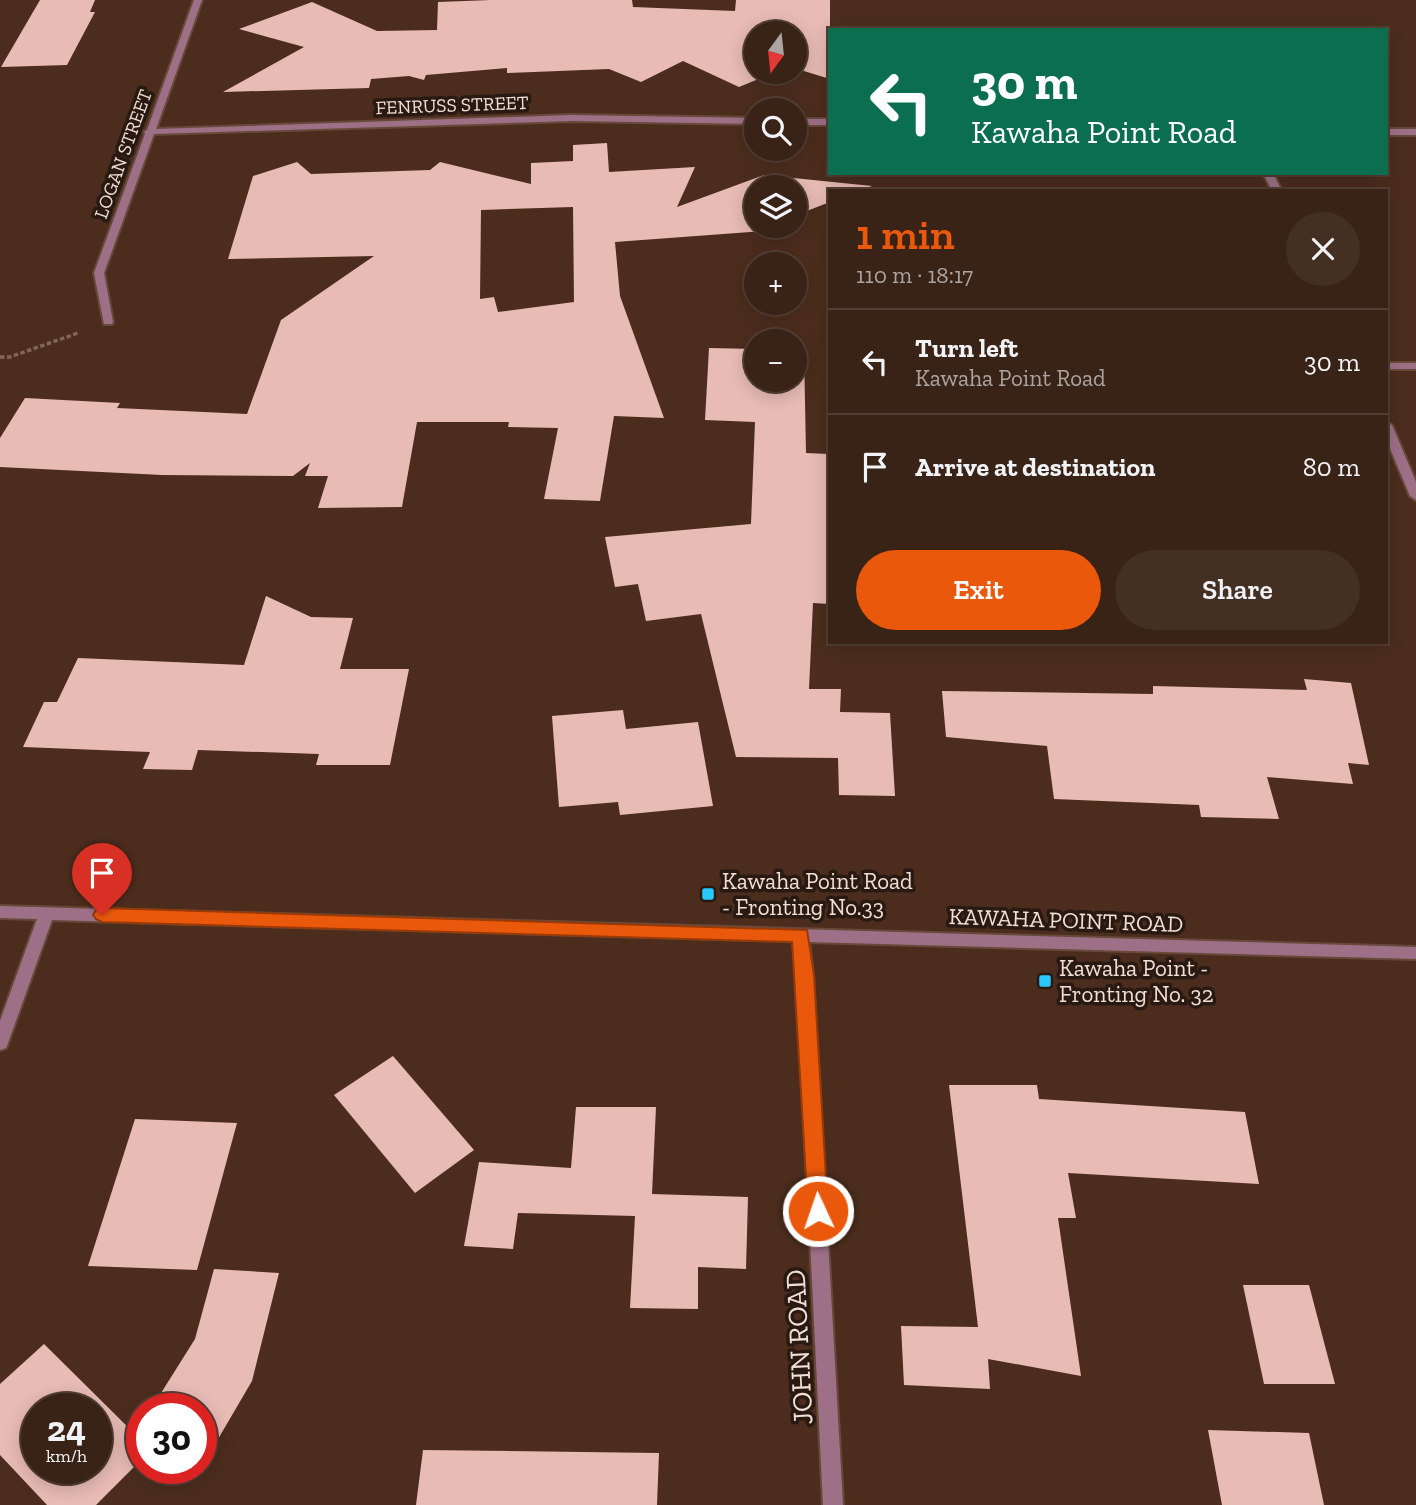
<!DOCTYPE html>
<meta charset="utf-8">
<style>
body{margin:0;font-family:"Zilla Slab",serif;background:#442f23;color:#f1f3f6;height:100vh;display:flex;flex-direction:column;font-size:26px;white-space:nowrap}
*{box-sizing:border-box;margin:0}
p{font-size:23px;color:#aba4a1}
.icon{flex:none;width:38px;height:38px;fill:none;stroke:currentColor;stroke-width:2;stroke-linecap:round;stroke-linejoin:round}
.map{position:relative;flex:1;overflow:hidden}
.details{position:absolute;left:828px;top:189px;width:560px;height:455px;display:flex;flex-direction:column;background:#392216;border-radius:0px;box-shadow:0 4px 18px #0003,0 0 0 2px #533f35}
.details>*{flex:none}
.guide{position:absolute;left:828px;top:28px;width:560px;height:147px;border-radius:0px;box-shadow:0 4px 18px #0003,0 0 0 2px #533f35;background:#0b6e4f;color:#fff;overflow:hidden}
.needle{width:46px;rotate:195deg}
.buttons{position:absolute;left:744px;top:21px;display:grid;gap:14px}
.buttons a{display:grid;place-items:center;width:63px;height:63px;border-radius:50%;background:#392216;box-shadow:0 4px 18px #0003,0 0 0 2px #533f35;font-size:35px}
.speed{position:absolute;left:21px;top:1393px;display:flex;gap:14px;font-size:35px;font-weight:700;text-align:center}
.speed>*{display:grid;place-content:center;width:91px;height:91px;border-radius:50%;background:#392216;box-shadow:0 4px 18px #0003,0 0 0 2px #533f35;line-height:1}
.speed small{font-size:18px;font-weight:400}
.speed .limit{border:10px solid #d22;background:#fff;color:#111}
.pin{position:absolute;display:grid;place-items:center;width:60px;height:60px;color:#fff;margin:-72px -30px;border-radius:50% 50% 50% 0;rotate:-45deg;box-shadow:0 0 7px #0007}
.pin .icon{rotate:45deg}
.me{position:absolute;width:77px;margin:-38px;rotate:357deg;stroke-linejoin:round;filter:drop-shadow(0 0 5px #0008)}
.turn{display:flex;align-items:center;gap:24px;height:147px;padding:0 28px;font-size:32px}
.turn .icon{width:91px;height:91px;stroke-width:2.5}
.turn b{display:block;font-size:49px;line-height:60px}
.round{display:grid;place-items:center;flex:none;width:74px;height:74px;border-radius:37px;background:#442f23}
.headline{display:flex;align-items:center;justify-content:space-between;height:119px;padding:0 28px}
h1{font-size:42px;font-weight:600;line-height:52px;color:#ea580c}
.cta{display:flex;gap:14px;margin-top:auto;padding:14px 28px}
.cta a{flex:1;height:80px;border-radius:42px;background:#ea580c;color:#fff;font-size:28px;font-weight:600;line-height:80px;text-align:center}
.cta a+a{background:#442f23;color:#f1f3f6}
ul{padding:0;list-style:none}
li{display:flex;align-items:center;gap:21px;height:105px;padding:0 28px;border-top:2px solid #533f35}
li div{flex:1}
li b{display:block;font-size:26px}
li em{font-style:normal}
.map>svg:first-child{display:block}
</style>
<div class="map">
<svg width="1416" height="1505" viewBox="0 0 1416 1505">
<rect width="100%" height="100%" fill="#4c2d1d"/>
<g fill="#e8bbb5" fill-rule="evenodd">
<polygon points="40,0 95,0 90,12 95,12 67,65 1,67"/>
<polygon points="491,0 632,0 633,7 735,11 736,0 830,0 830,79 794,68 794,33 756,33 756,72 776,72 739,87 683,61 641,82 609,69 507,73 507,68 426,75 424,80 409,76 371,79 369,88 223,92 304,47 239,29 312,2 377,31 437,30 438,2"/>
<path d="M 607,143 L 609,172 L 695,167 L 677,207 L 764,175 L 872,186 L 859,191 L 830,191 L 830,202 L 794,216 L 794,187 L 756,187 L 756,226 L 779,226 L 779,230 L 615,242 L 620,296 L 664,418 L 614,416 L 600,501 L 544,499 L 558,428 L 508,427 L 509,422 L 417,422 L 402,507 L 318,508 L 328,476 L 305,476 L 310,463 L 293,476 L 162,475 L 0,467 L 0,438 L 25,398 L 120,403 L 117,408 L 247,414 L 281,320 L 374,256 L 228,259 L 253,176 L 297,162 L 311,174 L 430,170 L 440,162 L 531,184 L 531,163 L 573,161 L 573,145 ZM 573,207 L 574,302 L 498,312 L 494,297 L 480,299 L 481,210 Z"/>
<polygon points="709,348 756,349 756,380 794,380 794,350 804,350 806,453 829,454 830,604 813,603 809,689 841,689 840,712 890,713 895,796 839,795 838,758 736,757 701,614 646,621 638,584 615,587 605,537 751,524 755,422 705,420"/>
<polygon points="266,596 311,617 353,618 340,669 409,669 390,765 316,765 319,754 198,750 192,770 143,769 150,752 23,747 44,702 57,702 78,658 244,665"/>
<polygon points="1304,679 1351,683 1369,765 1348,763 1353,784 1267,777 1279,819 1201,817 1199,805 1054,799 1047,746 946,737 942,691 1153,694 1153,686 1307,690"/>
<polygon points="623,710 626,729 698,722 713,806 620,815 618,802 559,807 552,716"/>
<polygon points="393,1056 474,1150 415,1193 334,1095"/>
<polygon points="949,1085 1037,1085 1039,1099 1245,1112 1259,1184 1068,1173 1076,1218 1058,1218 1081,1376 988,1359 990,1389 904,1385 901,1326 978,1327"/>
<polygon points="576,1107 656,1107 652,1194 748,1197 746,1269 698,1267 698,1309 630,1308 635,1216 518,1213 513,1249 464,1246 479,1162 571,1168"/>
<polygon points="135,1119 237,1123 197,1270 88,1266"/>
<polygon points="214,1269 279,1273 252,1381 204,1463 201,1461 201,1409 151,1409 195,1339"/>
<polygon points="1243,1285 1309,1285 1335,1384 1264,1384"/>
<path d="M 44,1344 L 142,1441 L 142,1459 L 96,1505 L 47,1505 L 0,1455 L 0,1384 ZM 37,1409 L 96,1409 L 96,1468 L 37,1468 Z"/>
<polygon points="1208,1430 1309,1433 1324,1505 1222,1505"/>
<polygon points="423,1450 659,1453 657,1505 416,1505"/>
</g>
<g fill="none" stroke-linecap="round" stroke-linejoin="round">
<g stroke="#67493a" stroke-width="4">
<g id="street">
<polygon points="194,0 202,0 156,129 572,115 756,118 756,124 572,121 154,134 104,273 113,322 112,324 104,324 94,273 145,134 144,132 147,130"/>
<rect x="794" y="119" width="36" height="6"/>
<rect x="1386" y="129" width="30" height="6"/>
<polygon points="1263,173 1273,173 1282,191 1272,191"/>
<rect x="1386" y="363" width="30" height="6"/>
<polygon points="1386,422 1392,425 1416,482 1416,500 1410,496 1386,439"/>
<polygon points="0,906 1416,947 1416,959 809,942 813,975 843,1505 823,1505 797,975 793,941 52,920 8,1043 6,1048 0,1050 0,1021 37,919 0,918"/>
</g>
</g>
<polyline stroke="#816557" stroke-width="3.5" stroke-dasharray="4.5 2.5" stroke-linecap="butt" points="0,357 10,357 78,333"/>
<use href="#street" fill="#9e7087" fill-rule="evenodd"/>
</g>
<polygon fill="#ea580c" stroke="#983908" stroke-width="2" points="102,908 807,930 814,975 828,1211 825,1217 818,1220 810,1217 808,1211 792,942 102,922 96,919 93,915 96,910"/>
<g fill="#29c8ff" stroke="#281a12" stroke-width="2.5">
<rect x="701" y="887" width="14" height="14" rx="3.5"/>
<rect x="1038" y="974" width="14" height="14" rx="3.5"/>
</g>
<g text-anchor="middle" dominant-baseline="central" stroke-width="7" stroke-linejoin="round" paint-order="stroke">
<g font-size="19" fill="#f3ded4" stroke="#281a12">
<text transform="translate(452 105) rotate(-2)">FENRUSS STREET</text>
<text transform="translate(123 154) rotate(-70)">LOGAN STREET</text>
</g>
<g font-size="23" fill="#f3ded4" stroke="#281a12" text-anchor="start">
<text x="722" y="881">Kawaha Point Road<tspan x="722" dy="26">- Fronting No.33</tspan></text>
<text x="1059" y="968">Kawaha Point -<tspan x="1059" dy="26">Fronting No. 32</tspan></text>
</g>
<g font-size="23" fill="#f3ded4" stroke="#281a12">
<text transform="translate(1066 920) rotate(2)">KAWAHA POINT ROAD</text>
</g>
<g font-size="28" fill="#f3ded4" stroke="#281a12">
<text transform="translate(799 1347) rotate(-93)">JOHN ROAD</text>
</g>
</g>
</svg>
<div class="buttons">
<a><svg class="needle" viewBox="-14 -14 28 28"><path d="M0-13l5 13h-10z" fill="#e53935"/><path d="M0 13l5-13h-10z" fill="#aba4a1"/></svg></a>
<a><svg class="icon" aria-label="search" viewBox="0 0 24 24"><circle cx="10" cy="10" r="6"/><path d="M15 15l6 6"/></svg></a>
<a><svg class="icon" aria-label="layers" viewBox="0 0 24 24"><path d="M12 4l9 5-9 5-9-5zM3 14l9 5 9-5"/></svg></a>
<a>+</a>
<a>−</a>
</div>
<div class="speed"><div>24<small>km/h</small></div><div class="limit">30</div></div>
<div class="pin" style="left:102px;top:915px;background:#d93025"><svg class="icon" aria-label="arrive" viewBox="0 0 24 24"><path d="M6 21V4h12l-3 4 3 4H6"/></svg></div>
<svg class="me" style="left:818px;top:1211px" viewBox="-20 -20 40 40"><circle r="17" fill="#ea580c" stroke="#fff" stroke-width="3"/><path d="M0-11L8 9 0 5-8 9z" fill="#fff"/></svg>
<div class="guide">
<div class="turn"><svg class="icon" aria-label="left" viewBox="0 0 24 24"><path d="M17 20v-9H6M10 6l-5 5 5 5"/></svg><div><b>30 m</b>Kawaha Point Road</div></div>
</div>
<section class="details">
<div class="headline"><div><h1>1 min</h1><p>110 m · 18:17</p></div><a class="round"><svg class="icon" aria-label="close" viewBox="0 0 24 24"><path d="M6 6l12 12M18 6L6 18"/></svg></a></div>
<ul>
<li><svg class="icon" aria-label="left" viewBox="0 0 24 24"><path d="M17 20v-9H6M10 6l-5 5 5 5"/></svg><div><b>Turn left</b><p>Kawaha Point Road</p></div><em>30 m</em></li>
<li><svg class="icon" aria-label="arrive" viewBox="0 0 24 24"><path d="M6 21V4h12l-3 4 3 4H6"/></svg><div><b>Arrive at destination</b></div><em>80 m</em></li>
</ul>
<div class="cta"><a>Exit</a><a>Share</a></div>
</section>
</div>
